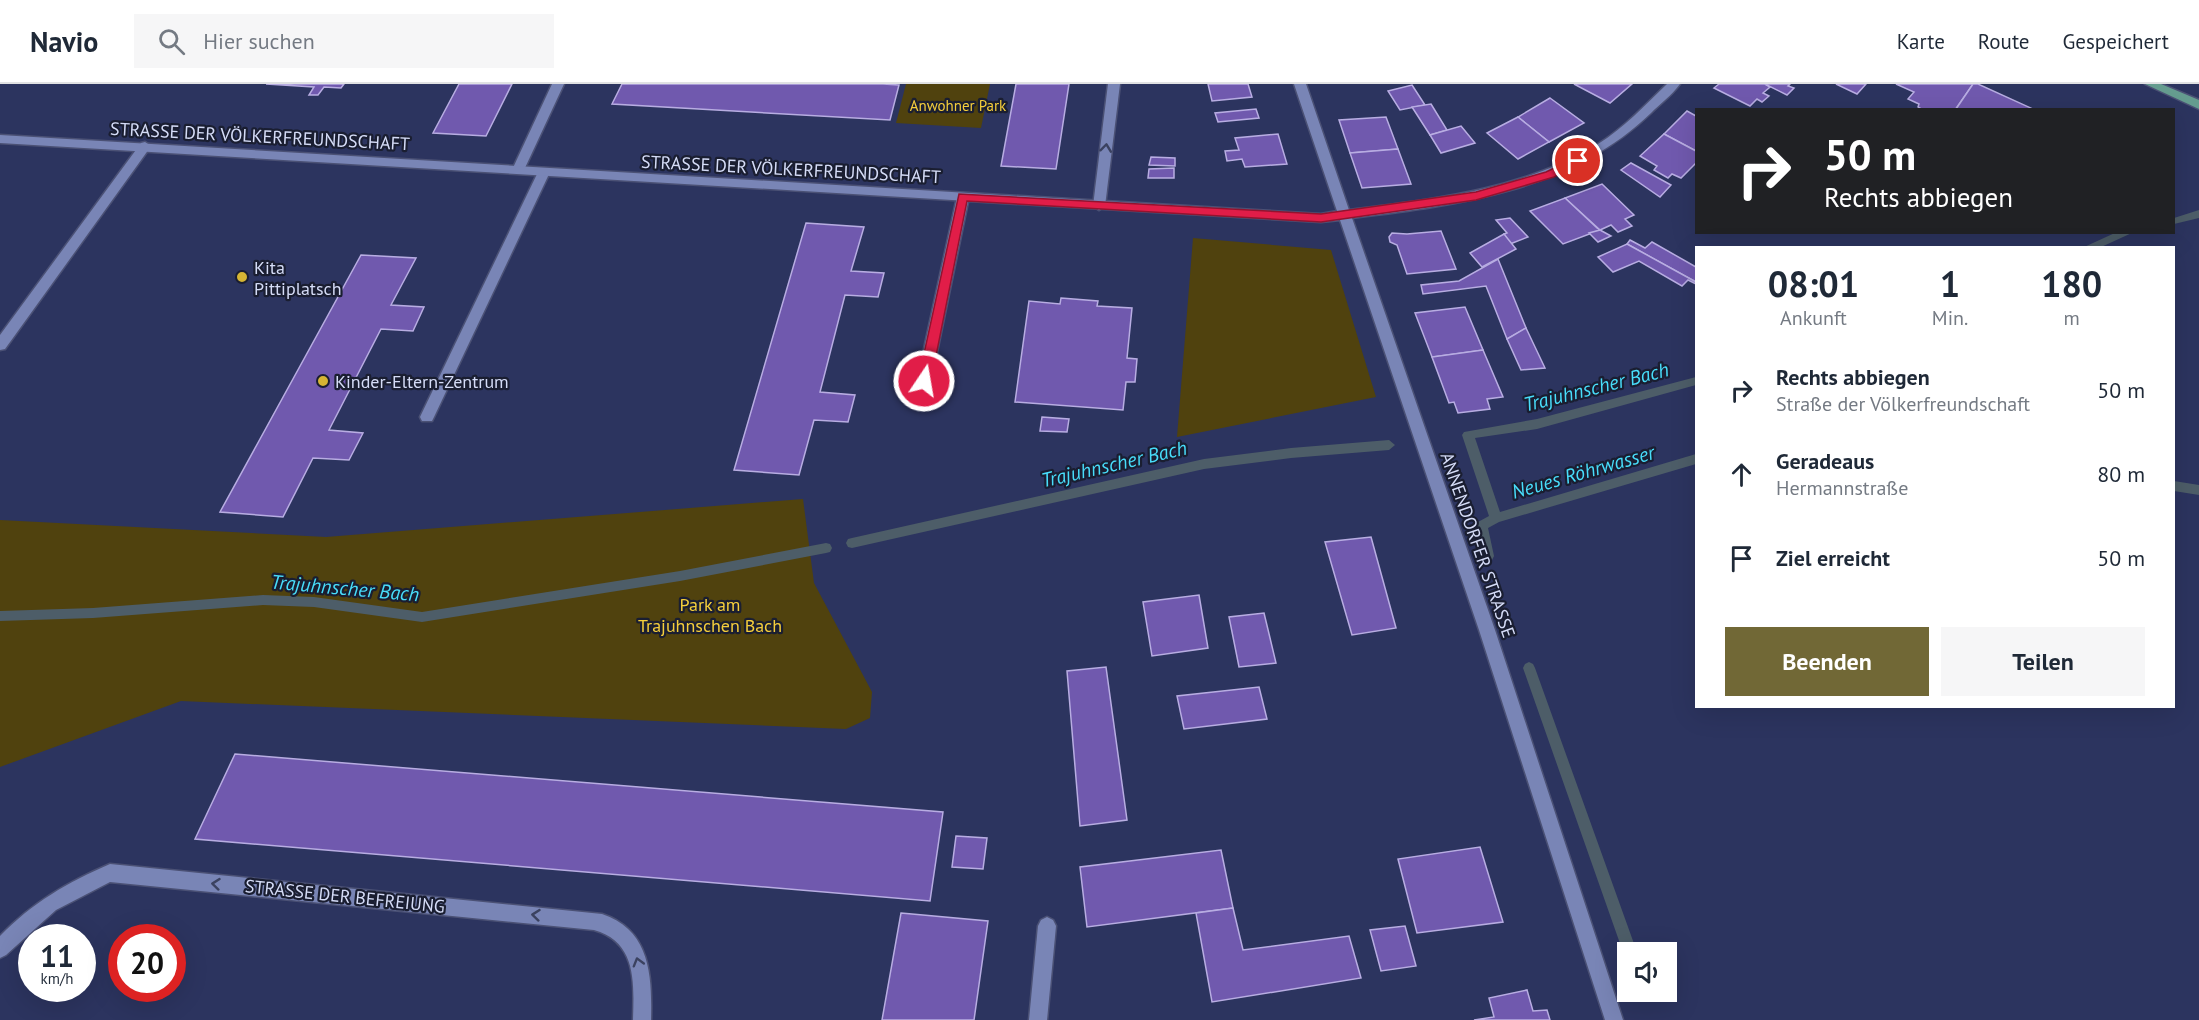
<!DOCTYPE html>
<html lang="de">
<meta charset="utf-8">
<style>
body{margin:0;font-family:"PT Sans",sans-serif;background:#f6f6f7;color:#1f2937;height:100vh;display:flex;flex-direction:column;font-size:22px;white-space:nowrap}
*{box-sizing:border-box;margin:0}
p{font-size:20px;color:#747a83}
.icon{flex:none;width:33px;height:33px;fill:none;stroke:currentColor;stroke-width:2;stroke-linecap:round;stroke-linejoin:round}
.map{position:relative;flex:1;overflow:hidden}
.panel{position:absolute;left:1695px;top:162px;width:480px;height:462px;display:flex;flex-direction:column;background:#fff;border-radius:0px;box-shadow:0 6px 24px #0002}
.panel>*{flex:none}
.guide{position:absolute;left:1695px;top:24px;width:480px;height:126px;border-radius:0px;box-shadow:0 6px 24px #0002;background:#202124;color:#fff;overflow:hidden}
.fabs{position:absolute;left:1617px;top:858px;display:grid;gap:12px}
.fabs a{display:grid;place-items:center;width:60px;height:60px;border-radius:0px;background:#fff;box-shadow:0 6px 24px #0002;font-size:30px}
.speed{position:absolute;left:18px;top:840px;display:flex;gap:12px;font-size:30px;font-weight:700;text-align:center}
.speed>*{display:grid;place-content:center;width:78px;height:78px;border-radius:50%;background:#fff;box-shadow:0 6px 24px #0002;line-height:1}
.speed small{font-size:15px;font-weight:400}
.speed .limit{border:9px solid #d22;background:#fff;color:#111}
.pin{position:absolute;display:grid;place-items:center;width:51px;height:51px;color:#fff;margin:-26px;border:3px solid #fff;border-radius:50%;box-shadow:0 2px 6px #0007}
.me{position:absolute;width:66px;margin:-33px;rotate:12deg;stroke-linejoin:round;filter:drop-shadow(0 0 4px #0008)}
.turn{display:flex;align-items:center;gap:21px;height:126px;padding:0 30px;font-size:27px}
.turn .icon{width:78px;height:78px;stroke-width:2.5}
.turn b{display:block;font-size:42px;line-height:51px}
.eta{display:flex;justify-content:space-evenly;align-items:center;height:102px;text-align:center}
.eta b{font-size:36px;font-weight:800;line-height:42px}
.cta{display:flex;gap:12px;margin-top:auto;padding:12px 30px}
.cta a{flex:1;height:69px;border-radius:0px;background:#716836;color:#fff;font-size:24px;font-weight:800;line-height:69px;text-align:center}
.cta a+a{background:#f6f6f7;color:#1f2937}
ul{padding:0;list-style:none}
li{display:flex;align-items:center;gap:18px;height:84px;padding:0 30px}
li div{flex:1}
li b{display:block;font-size:22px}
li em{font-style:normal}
header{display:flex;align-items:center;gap:36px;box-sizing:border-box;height:84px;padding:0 30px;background:#fff;border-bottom:2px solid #e0e1e3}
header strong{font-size:28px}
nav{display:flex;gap:33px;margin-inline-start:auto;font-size:21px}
.search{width:420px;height:54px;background:#f6f6f7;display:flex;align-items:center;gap:15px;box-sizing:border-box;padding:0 21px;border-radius:0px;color:#747a83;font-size:22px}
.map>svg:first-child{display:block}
</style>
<header>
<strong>Navio</strong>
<div class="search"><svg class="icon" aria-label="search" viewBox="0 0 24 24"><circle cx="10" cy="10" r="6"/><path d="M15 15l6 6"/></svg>Hier suchen</div>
<nav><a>Karte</a><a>Route</a><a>Gespeichert</a></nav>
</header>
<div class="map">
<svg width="2199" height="936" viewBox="0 0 2199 936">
<rect width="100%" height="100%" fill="#2c345f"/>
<g fill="#50420e">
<polygon points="906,0 990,0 981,44 896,39"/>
<polygon points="1193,154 1331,166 1376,313 1177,353"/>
<polygon points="803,415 814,499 872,608 870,634 846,645 181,617 0,683 0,436 326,453"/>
</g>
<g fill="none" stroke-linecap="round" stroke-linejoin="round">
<g fill="#4d5d68" fill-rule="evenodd">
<polygon points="2199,126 2199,134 2174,140 2174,134"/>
<polygon points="2117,148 2134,148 2099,164 2082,164"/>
<polygon points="1696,293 1696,301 1537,345 1475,354 1500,428 1696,370 1696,380 1499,438 1488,444 1494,472 1492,476 1488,477 1484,476 1476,442 1478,438 1489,432 1462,351 1464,348 1537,335"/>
<polygon points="1389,356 1395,361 1389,366 1291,374 1204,385 852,464 848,463 846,459 848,455 852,454 1204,375 1291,364"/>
<polygon points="2174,397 2199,401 2199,411 2174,407"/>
<polygon points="826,459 830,460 832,464 830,468 826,469 680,497 422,538 314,523 263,521 93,534 0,537 0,527 93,524 263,511 314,513 422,528 680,487"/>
<polygon points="1529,578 1533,580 1535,584 1637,868 1628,868 1628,874 1623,868 1523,584 1525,580"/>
</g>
</g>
<g fill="#7059ae" stroke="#b8ade2" stroke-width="1.5">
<polygon points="266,0 344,0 341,4 324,3 318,11 309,11 314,3"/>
<polygon points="459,0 512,0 486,52 433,49"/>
<polygon points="622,0 883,0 899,1 890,36 612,20"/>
<polygon points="1016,0 1069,0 1056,85 1001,82"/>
<polygon points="1208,0 1248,0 1252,13 1212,17"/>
<polygon points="1574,0 1632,0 1610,19"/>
<polygon points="1719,0 1765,0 1770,3 1763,9 1769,12 1762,18 1757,15 1750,22 1714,4"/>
<polygon points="1765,0 1790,0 1788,2 1794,4 1787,11"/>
<polygon points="1836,0 1866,0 1857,10"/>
<polygon points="1896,0 1973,0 1955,26 1923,26 1918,23 1919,20 1908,15 1914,8"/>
<polygon points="1973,0 1978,0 2035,26 1956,25"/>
<polygon points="1412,1 1425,21 1400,26 1388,7"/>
<polygon points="1550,14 1584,39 1549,58 1518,33"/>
<polygon points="1431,20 1447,46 1430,51 1412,23"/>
<polygon points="1256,25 1259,34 1218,38 1215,29"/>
<polygon points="1687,27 1696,32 1696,67 1664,50"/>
<polygon points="1386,33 1398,65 1350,69 1339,36"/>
<polygon points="1518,33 1549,58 1518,75 1487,49"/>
<polygon points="1461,42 1475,59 1441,69 1430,51"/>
<polygon points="1278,50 1287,80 1245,83 1242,75 1227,77 1225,67 1239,66 1235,54"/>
<polygon points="1664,50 1696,67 1696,79 1681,94 1672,90 1668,94 1654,86 1657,82 1640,72"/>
<polygon points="1398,65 1411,100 1362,104 1350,69"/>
<polygon points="1151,73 1175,74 1175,82 1149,81"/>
<polygon points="1631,79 1671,101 1660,113 1621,86"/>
<polygon points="1174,84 1174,94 1148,94 1149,85"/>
<polygon points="1602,100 1634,131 1625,135 1632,142 1618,148 1611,141 1600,146 1565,114"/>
<polygon points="1565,114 1597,144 1600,146 1563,160 1530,127"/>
<polygon points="1510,134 1528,153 1510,160 1504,150 1507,149 1496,136"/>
<polygon points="806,139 864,143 851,187 884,189 878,213 845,211 820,308 855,311 848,338 814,336 799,391 734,386"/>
<polygon points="1600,146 1611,152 1598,158 1589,149"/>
<polygon points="1441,147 1456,185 1407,190 1397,161 1390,158 1389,153 1392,149 1407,150"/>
<polygon points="1504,150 1516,165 1482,183 1470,169"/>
<polygon points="1630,156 1645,164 1652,158 1696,183 1696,198 1627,160"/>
<polygon points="1627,160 1696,198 1696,200 1688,196 1682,202 1639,177 1613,188 1598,173"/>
<polygon points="361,171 416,174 391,221 424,223 413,247 381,245 329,346 363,349 349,376 313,374 283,433 220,428"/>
<polygon points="1498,175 1526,244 1507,255 1486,202 1423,210 1421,201 1459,197"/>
<polygon points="1061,214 1098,217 1097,222 1132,224 1127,274 1137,275 1135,298 1126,298 1123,326 1015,318 1029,217 1060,220"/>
<polygon points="1465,223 1483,266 1432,273 1415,229"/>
<polygon points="1526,244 1545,284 1521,286 1507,255"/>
<polygon points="1483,266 1503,313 1487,315 1490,325 1458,329 1454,318 1449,319 1432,273"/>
<polygon points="1042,333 1069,335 1067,348 1040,347"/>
<polygon points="1371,453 1396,544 1352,551 1325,458"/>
<polygon points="1199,511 1208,564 1152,572 1143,518"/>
<polygon points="1264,529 1276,579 1239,583 1229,533"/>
<polygon points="1106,583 1127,736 1080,742 1067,587"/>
<polygon points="1259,603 1267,635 1184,645 1177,612"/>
<polygon points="235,670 943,728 930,817 195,755"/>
<polygon points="956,752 987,754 983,785 952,783"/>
<polygon points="1480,763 1503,838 1417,849 1398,775"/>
<polygon points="1221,766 1233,824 1087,843 1080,783"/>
<polygon points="1233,824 1243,866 1349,852 1361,894 1212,918 1196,829"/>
<polygon points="901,829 988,837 974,936 882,936"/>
<polygon points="1405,842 1416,882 1381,887 1370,846"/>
<polygon points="1527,906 1533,927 1547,926 1550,936 1474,936 1494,933 1489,914"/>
</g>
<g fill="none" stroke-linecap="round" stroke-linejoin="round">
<g stroke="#4b5175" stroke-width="3">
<g id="service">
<polygon points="552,0 564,0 524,86 522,89 514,89 512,86"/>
<polygon points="1108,0 1120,0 1105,122 1099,126 1093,122"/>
<polygon points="145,58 151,62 149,65 5,265 0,266 0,251 141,59"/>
<polygon points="544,84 550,88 434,333 432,337 422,337 420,333 538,88"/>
<polygon points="963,109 969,113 931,297 924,302 917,297 957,113"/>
</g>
</g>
<g stroke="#4b5175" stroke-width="3">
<g id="minor">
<path d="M 1294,0 L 1306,0 L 1349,126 C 1435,115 1523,106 1598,60 C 1624,44 1645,21 1667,0 L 1680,0 C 1672,11 1660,20 1651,29 C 1570,107 1459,121 1352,134 L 1495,546 L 1623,936 L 1605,936 L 1479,546 L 1340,136 L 1321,138 L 0,59 L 0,51 L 1321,130 L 1337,127 Z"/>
<path d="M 110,780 L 602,830 C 651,846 652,893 651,936 L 633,936 C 634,899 637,858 594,846 L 110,798 L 56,826 L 6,871 L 0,874 L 0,852 C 32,819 68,798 110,780 Z"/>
<polygon points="1047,833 1053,836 1056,842 1047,936 1029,936 1038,842 1041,836"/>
</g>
</g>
<g stroke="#4b5175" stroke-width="3">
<polygon id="primary" points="2145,0 2161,0 2199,16 2199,25"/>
</g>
<use href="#service" fill="#7985b6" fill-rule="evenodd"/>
<use href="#minor" fill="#7985b6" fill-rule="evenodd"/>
<use href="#primary" fill="#659c8f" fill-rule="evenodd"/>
</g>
<defs><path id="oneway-chevron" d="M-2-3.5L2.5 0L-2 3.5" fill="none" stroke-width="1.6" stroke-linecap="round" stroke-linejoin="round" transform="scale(1.5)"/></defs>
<g stroke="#3b4260">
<use href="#oneway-chevron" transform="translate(1106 64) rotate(-83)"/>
<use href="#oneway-chevron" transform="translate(216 800) rotate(-174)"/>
<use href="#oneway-chevron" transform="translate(536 831) rotate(-174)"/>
<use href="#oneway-chevron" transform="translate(638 878) rotate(-106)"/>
</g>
<polygon fill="#e11d48" stroke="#92132f" stroke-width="1.5" points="1578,73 1583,77 1582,79 1554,93 1476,116 1321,138 967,117 931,297 924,301 918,297 959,110 1321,130 1476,108 1546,88"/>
<g fill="#d6b534" stroke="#1a1e31" stroke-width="2">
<circle cx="242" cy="193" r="6"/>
<circle cx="323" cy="297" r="6"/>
</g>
<g text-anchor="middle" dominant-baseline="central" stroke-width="4.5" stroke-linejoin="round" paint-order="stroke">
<g font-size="15" fill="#f5ce3b" stroke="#1a1e31">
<text x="958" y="21">Anwohner Park</text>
</g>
<g font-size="18" fill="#d5dcf7" stroke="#1a1e31">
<text transform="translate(260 52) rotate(3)">STRASSE DER VÖLKERFREUNDSCHAFT</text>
<text transform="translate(791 85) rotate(3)">STRASSE DER VÖLKERFREUNDSCHAFT</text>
<text transform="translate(1478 461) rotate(71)">ANNENDORFER STRASSE</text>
<text transform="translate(345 812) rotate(6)">STRASSE DER BEFREIUNG</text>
</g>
<g font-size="18" fill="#d5dcf7" stroke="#1a1e31" text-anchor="start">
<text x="254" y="183">Kita<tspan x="254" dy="21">Pittiplatsch</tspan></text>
<text x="335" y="297">Kinder-Eltern-Zentrum</text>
</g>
<g font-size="18" fill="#f5ce3b" stroke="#1a1e31">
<text x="710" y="520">Park am<tspan x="710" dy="21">Trajuhnschen Bach</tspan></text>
</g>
<g font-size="20" font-style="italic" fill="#48ddfa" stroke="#1a1e31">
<text transform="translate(1596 303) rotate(-14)">Trajuhnscher Bach</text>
<text transform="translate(1114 380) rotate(-13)">Trajuhnscher Bach</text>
<text transform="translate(1583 388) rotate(-16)">Neues Röhrwasser</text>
<text transform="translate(345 504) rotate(5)">Trajuhnscher Bach</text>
</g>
</g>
</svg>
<div class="fabs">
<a><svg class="icon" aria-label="sound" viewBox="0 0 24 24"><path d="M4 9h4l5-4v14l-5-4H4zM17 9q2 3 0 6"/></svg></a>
</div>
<div class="speed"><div>11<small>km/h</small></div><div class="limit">20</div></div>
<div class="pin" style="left:1578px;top:77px;background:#d93025"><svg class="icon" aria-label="arrive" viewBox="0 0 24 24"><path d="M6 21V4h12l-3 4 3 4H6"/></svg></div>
<svg class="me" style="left:924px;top:297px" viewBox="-20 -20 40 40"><circle r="17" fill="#e11d48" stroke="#fff" stroke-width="3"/><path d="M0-11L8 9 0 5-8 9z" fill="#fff"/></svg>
<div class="guide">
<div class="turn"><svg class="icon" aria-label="right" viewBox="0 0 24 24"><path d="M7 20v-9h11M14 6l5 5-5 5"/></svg><div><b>50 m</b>Rechts abbiegen</div></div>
</div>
<section class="panel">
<div class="eta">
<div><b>08:01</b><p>Ankunft</p></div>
<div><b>1</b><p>Min.</p></div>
<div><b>180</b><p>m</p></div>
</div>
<ul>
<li><svg class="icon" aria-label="right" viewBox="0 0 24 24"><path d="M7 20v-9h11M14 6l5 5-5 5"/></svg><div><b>Rechts abbiegen</b><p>Straße der Völkerfreundschaft</p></div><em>50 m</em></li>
<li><svg class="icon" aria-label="ahead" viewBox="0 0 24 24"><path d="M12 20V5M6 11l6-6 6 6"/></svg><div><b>Geradeaus</b><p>Hermannstraße</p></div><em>80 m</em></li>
<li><svg class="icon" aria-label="arrive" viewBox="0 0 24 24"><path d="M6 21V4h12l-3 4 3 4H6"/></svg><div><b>Ziel erreicht</b></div><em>50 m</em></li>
</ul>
<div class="cta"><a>Beenden</a><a>Teilen</a></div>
</section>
</div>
